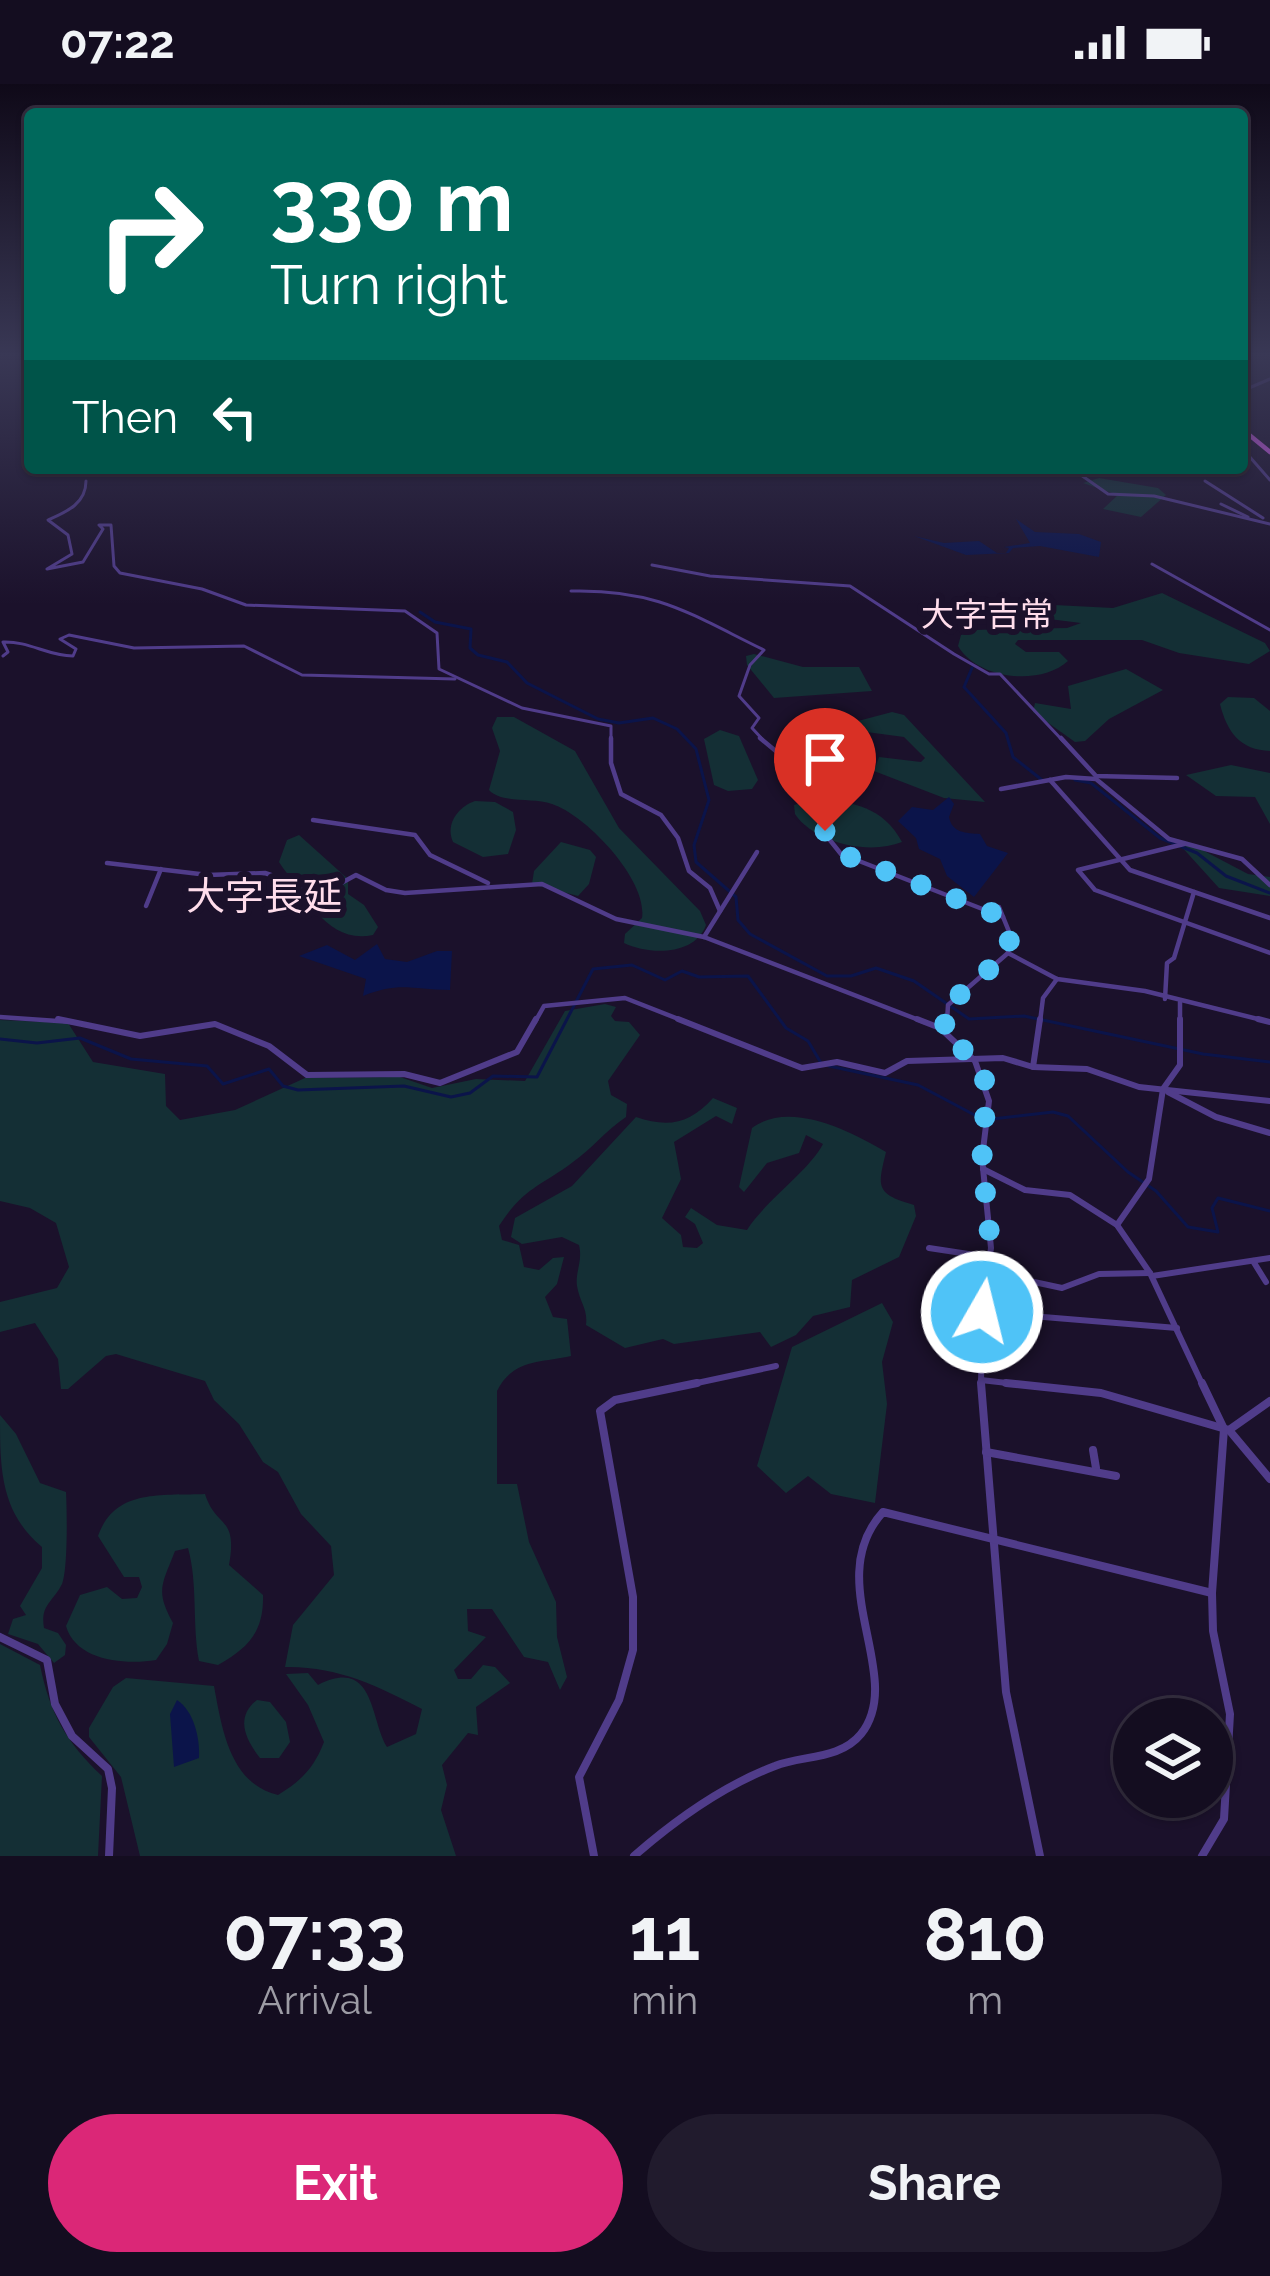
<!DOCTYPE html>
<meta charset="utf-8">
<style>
body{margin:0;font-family:Raleway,"Noto Sans JP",sans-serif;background:#211b2d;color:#f1f3f6;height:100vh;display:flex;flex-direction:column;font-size:45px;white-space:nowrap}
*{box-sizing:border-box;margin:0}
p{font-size:39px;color:#9d9ca5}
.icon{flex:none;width:66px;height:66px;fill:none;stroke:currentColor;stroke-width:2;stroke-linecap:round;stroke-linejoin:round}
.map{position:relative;height:1772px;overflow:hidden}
.panel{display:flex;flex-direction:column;background:#140d20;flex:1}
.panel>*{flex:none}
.hud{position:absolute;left:24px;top:24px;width:1224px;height:366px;border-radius:12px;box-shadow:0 3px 9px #0004,0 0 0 3px #332d3e;background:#00695c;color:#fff;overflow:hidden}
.fabs{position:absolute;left:1113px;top:1614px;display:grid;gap:24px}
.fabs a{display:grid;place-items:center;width:120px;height:120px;border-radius:50%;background:#140d20;box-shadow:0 3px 9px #0004,0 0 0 3px #332d3e;font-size:60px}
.pin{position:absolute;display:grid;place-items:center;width:102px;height:102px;color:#fff;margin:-123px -51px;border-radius:50% 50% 50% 0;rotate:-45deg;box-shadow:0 0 12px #0007}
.pin .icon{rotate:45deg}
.me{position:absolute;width:132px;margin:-66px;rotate:8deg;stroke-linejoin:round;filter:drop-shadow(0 0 9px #0008)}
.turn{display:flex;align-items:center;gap:42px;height:252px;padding:0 48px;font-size:54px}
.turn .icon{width:156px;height:156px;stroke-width:2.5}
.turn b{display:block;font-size:84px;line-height:102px}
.then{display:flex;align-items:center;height:114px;padding:0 48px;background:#0003;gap:24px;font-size:45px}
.eta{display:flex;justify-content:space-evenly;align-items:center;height:204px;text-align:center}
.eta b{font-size:72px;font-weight:700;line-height:84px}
.cta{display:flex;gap:24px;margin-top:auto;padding:24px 48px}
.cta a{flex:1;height:138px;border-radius:72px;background:#db2777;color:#fff;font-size:48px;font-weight:700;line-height:138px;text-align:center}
.cta a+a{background:#211b2d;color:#f1f3f6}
.status{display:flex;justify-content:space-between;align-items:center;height:84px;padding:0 60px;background:#140d20;direction:ltr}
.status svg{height:33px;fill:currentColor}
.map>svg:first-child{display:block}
</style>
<div class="status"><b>07:22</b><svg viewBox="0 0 49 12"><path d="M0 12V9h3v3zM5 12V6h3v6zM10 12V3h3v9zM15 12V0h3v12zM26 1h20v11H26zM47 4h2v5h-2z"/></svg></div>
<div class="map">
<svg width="1270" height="1772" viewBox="0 0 1270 1772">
<rect width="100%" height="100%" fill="#1b112b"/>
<g fill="#142f35">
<polygon points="1099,394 1158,404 1166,411 1141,433 1103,425 1118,411 1083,399"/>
<path d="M 1162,509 L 1265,559 L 1270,567 L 1249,580 L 1179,569 L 1142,556 L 1018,556 L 1015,560 L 1026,568 L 1059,568 L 1068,577 C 1041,602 978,596 958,562 L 961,551 L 973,546 L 1067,544 L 1081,539 L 1033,533 L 1030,527 L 1035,520 L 1113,524 Z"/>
<polygon points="754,570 803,583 859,583 872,607 774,614 747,581 746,572"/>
<polygon points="1126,585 1163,606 1109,635 1085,657 1075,658 1033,628 1035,619 1071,625 1068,602"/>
<path d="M 1228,613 L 1254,614 L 1270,627 L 1270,667 C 1240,666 1227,648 1220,620 Z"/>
<polygon points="892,628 904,631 985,718 944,714 874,687 879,673 921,678 925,674 904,653 859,647 858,637"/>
<path d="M 497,633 L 514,633 L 575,667 L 619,744 L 700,827 L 706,841 C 695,872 649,871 624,859 L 625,850 L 642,834 C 648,796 586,731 552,720 C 532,713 502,720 489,706 L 500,667 L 492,644 Z"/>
<polygon points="720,646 739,652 758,696 752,705 728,707 714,701 704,655"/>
<polygon points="1231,681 1270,689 1270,740 1255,713 1216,712 1186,691"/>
<path d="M 475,717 L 495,718 L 513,728 L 516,746 L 508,770 L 483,773 L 453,758 C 445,740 458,723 475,717 Z"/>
<path d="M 808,717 C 847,716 881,720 902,758 C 870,771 815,760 795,730 L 794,721 Z"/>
<path d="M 299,751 L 348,795 L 348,810 L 364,821 L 378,843 L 373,851 C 328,860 308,815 283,784 L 279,778 L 287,756 Z"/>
<polygon points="561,758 590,766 596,773 589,800 578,812 532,800 534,787"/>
<polygon points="1187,758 1248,790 1270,793 1270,812 1219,804 1180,761"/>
<path d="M 605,920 L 616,923 L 611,932 L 615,937 L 629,938 L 640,951 L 608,997 L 611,1011 L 627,1020 L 626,1033 C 606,1046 592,1065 573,1078 C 540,1103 524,1103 499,1142 L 502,1156 L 519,1161 L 524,1183 L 539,1186 L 553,1174 L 564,1173 L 557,1200 L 545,1213 L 553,1233 L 567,1235 L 571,1272 C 540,1279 513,1275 497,1307 L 497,1400 L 517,1400 L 529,1458 L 556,1518 L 557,1553 L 567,1593 L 560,1606 L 548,1578 L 524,1573 L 492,1525 L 467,1525 L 468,1547 L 486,1553 L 454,1586 L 458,1595 L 471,1595 L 483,1581 L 495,1583 L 510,1599 L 476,1623 L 478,1651 L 468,1649 L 442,1681 L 447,1701 L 441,1726 L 456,1772 L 140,1772 L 121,1693 L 89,1653 L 89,1644 L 113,1603 L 126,1594 L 214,1602 C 222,1645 230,1700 278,1711 C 301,1697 314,1684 324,1658 L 308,1621 L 286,1590 L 308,1589 L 318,1601 C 375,1572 370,1636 387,1663 L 416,1650 L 422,1625 C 377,1602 338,1582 285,1583 L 293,1541 L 334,1491 L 331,1462 L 301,1430 L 278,1388 L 263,1378 L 239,1340 L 214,1316 L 205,1297 L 116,1270 L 106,1272 L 68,1305 L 61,1305 L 58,1275 L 35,1239 L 0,1248 L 0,1218 L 57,1204 L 69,1183 L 56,1139 L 30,1124 L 0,1117 L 0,936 L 68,939 L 93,978 L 165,990 L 166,1022 L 180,1036 L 235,1026 L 305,994 L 400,993 L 432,1004 L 476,995 L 525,997 L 565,927 Z"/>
<path d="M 713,1014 L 737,1024 L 732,1040 L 716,1032 L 674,1058 L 681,1095 L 662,1134 L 681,1151 L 683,1163 L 697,1164 L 703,1159 L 695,1140 L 685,1133 L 691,1124 L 717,1141 L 747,1146 C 764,1118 809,1087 823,1060 L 806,1051 L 799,1069 L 767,1079 L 744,1108 L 739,1103 L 752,1044 C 789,1016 849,1046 886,1068 C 878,1102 874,1110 914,1121 L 916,1132 L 899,1173 L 852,1196 L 850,1223 L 813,1232 L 796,1251 L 771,1263 L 760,1248 L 674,1260 L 663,1255 L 625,1264 L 586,1241 C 588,1225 580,1219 577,1202 C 575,1188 583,1177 579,1161 L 562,1153 L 522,1160 L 511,1153 L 515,1134 L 572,1102 L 636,1033 C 668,1044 690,1040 713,1014 Z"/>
<polygon points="882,1219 893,1238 882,1278 887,1320 875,1419 831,1410 808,1392 786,1409 757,1382 792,1263"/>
<path d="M 0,1331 L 16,1350 L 40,1399 L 66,1408 C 67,1426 68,1485 62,1500 C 53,1518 40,1521 44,1544 L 58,1549 L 66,1561 L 65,1571 L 54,1579 L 38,1560 L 8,1550 L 13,1535 L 26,1531 L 20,1522 L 42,1484 L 42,1463 C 0,1428 0,1384 0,1331 Z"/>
<path d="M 205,1410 C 216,1445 238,1431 229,1481 L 263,1511 C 264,1548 248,1564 218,1581 L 199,1577 C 192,1539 198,1500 188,1464 L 175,1467 C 162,1501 155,1506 173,1539 L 167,1560 L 156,1576 C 125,1581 76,1577 66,1542 L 80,1511 L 107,1503 L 122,1515 L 137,1514 L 142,1503 L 139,1493 L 124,1493 L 98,1452 C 115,1404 162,1412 205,1410 Z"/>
<path d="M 0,1560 L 40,1581 C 50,1630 66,1658 102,1692 L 98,1772 L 0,1772 Z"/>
<path d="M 257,1616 L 270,1618 L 286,1638 L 290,1658 L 279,1674 L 260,1674 C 245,1655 235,1633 257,1616 Z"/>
</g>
<g fill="#0b144a">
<polygon points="1016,435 1035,448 1079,450 1101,458 1099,473 1040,462 1013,464 1009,469 966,471 914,452 944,459 979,457 997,469 1006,469 1009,464 1004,463 1030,459"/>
<path d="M 949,713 L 954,720 L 949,733 C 952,749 966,749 980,750 L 987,762 L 1008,769 L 974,813 L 947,792 L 940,775 L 919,765 L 916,754 L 898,737 L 912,723 L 933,726 Z"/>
<path d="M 377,860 L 385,875 L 407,878 L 437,867 L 452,867 L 450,906 C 411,906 401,897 363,912 L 366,895 L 299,872 L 327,861 L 355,876 Z"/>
<path d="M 177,1616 C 194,1627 200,1654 199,1674 L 174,1683 L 170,1630 Z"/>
</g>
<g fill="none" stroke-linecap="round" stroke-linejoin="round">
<g stroke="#0b144a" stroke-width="3">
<polyline points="420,528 435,538 471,545 470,564 478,571 507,578 527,599 598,635 619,639 653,634 677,645 696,665 709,716 694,761 696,778 736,813 738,836 750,850 827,892 851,892 876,884 914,897 969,935 1024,932 1203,970 1270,978"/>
<polyline points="972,584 964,603 1006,649 1013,673 1042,696"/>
<polyline points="1075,696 1091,699 1160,754 1197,769 1226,792 1270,809"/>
<polyline points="0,955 37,959 80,954 131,975 207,982 223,1000 269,985 283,1002 298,1006 404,1002 451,1013 470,1009 493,992 537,993 593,885 632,881 665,896 682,887 699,893 748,892 786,944 808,957 821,979"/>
<polyline points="829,982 918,1001 984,1036 1053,1028 1068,1032 1128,1088 1156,1107 1188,1143 1218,1148 1212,1124 1218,1114 1270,1127"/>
</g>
<g stroke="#503c8a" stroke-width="3">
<polyline points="1242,307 1270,295"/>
<polyline points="1242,364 1270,396"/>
<polyline points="1071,384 1108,410 1154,412 1270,440"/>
<path d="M 86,397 C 86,420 66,428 48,436 L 68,451 L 72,470 L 47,485 L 83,478 L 103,445 L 99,441 L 111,441 L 114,482 L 120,489 L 202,505 L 246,521 L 405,527 L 437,549 L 439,585 L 522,624 L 611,642 L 611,657"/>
<polyline points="1205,397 1263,434"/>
<polyline points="1221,420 1248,433"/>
<polyline points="1152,480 1270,546"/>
<polyline points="652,481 710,492 850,502 954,570 989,590 1000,590 1063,657"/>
<path d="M 571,507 C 657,505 690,530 764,566 L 750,581 L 739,612 L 759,634 L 752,644 L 764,657"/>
<path d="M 3,572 L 8,568 L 3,558 C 29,557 48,572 73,572 L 76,565 L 60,555 L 69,551 L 134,564 L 244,562 L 302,591 L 455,595"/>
</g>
<g stroke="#503c8a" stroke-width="4.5">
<polyline points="611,654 611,679 621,710 661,731 678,754 689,787 710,804 720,827"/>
<polyline points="760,654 795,683 825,750 841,770 1003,833"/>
<polyline points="1061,654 1096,692 1177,694"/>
<polyline points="1050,696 1130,786 1270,834"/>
<polyline points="1001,705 1066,693 1096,695 1169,755 1242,775 1270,801"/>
<polyline points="313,736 415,751 430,771 488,799"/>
<polyline points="1184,760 1078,786 1095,806 1270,869"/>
<polyline points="107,779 208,791 265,789 323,809 356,791 386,806 405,809 542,800 616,835 704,853 924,938"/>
<polyline points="146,822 161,785"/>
<polyline points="704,853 757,768"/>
<polyline points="1008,869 1057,895 1145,907 1270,938"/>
<polyline points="1165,915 1167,879 1174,874 1194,808"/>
<polyline points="1180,918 1180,938"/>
<polyline points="0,933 72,938"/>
<polyline points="535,938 544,922 625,914 686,938"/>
<polyline points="947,938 948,921 1008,869 1010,850 999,823"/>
<polyline points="1040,938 1043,914 1057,895"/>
</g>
<g stroke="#503c8a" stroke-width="6">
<polyline points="58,935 140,952 215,940 269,962 307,991 404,990 440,999 517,968 536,935"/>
<polyline points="678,935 802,984 837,978 885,989 907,977 1003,974 1033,983 1087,985 1139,1003 1270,1017"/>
<polyline points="917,935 940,944 975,977 989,1017 982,1074 991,1164 982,1230 981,1302"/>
<polyline points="1258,935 1270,938"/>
<polyline points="940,944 949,935"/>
<polyline points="1033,983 1040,935"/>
<polyline points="1168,1008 1216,1033 1270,1049"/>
<polyline points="983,1085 1025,1106 1070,1111 1117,1141 1150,1189 1203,1302"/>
<polyline points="1117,1141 1149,1095 1163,1005 1180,981 1180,935"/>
<polyline points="929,1164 988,1173"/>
<polyline points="1253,1177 1266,1198"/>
<polyline points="992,1189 1062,1204 1099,1190 1150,1189"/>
<polyline points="1152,1192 1270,1174"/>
<polyline points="982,1228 1177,1244"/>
<polyline points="981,1296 1034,1302"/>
<polyline points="683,1302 776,1282"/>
</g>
<g stroke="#503c8a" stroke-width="8">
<polyline points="981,1299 1006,1608 1040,1772"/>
<polyline points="1006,1299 1101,1309 1229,1346 1270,1395"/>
<polyline points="1229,1346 1270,1317"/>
<polyline points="1093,1366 1096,1384"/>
<polyline points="986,1368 1116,1392"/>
<polyline points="0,1553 47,1576 55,1620 72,1652 108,1685 112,1704 109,1772"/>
<polyline points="594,1772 579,1693 619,1616 633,1566 633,1513 600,1327 615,1316 697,1299"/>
<path d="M 634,1772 C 674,1737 725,1701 775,1682 C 802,1671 840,1676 861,1650 C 907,1592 820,1497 883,1428 L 1212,1509"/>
<polyline points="1202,1772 1224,1735 1230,1630 1213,1547 1212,1509 1224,1345 1202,1299"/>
</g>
<polyline stroke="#e762ff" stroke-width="4.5" points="1242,345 1270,368"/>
</g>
<linearGradient id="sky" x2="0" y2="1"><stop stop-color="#0f0918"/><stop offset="0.52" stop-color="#393855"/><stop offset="1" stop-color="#393855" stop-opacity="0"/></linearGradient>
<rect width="1270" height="521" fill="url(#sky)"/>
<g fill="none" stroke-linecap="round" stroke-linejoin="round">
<polyline stroke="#4fc3f7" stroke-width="21" stroke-dasharray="0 37.8" points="825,747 842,770 1003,833 1010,850 1008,869 948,921 950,936 940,944 975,977 987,1001 982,1074 991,1165 982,1228"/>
</g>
<g text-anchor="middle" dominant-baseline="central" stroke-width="12" stroke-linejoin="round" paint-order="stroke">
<g font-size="33" fill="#ffddeb" stroke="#1b112b">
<text x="987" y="530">大字吉常</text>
</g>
<g font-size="39" fill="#ffddeb" stroke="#1b112b">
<text x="264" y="812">大字長延</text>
</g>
</g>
</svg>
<div class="fabs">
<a><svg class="icon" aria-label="layers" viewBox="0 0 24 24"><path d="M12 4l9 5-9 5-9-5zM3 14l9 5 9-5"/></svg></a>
</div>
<div class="pin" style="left:825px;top:747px;background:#d93025"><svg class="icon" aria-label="arrive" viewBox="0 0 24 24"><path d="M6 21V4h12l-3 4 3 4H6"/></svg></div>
<svg class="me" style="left:982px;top:1228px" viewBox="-20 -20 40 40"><circle r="17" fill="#4fc3f7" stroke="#fff" stroke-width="3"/><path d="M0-11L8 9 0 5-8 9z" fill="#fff"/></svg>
<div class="hud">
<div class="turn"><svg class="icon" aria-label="right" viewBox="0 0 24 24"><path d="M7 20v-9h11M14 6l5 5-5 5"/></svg><div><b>330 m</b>Turn right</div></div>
<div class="then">Then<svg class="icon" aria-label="left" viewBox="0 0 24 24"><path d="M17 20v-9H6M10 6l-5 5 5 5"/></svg></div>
</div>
</div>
<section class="panel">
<div class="eta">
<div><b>07:33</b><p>Arrival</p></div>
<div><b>11</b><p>min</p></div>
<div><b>810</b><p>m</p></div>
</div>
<div class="cta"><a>Exit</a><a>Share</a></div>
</section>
